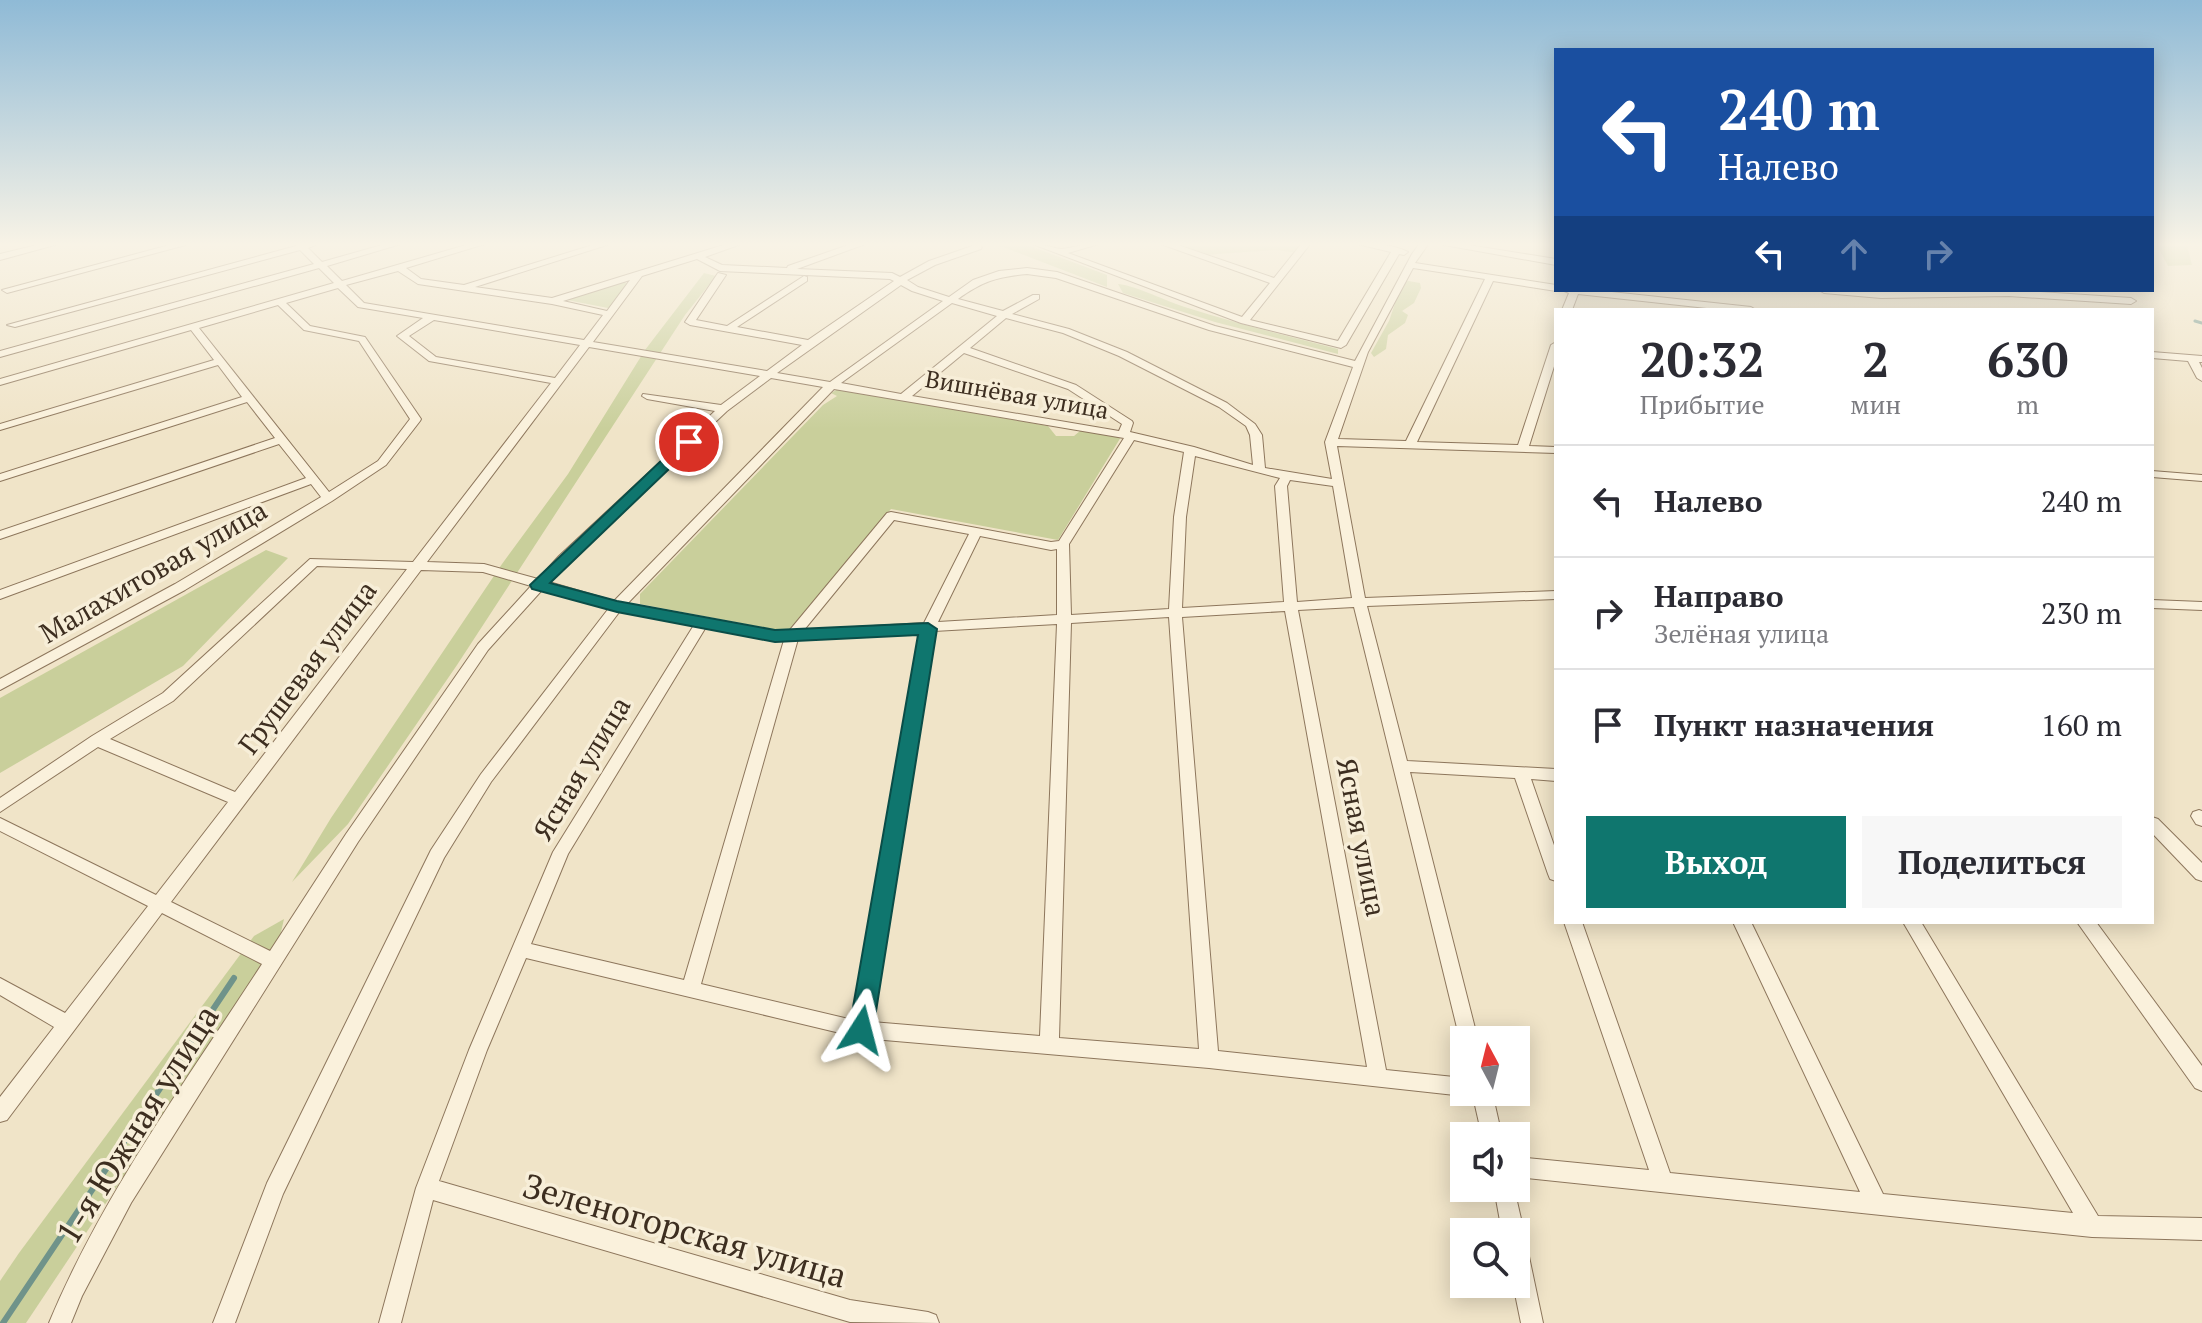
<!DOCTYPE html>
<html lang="ru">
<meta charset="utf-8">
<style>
body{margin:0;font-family:"PT Serif",serif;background:#f7f7f7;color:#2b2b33;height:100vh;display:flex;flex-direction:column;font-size:30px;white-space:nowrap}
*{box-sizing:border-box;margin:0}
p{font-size:26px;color:#7c7c81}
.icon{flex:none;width:44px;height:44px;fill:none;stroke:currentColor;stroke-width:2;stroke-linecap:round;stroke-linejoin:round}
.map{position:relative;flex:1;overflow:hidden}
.panel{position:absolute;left:1554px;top:308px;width:600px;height:616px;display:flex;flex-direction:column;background:#fff;border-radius:0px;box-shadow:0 4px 20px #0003}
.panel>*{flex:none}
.banner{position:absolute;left:1554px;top:48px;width:600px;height:244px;border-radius:0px;box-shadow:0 4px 20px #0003;background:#1a4fa0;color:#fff;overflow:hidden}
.needle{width:52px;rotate:353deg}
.buttons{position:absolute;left:1450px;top:1026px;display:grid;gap:16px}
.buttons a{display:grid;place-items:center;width:80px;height:80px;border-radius:0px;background:#fff;box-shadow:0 4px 20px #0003;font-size:40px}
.pin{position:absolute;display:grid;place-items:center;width:68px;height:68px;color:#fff;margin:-34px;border:4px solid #fff;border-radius:50%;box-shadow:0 2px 8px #0007}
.me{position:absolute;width:88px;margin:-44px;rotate:9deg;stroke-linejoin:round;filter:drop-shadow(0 0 6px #0008)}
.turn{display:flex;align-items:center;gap:28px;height:168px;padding:0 32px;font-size:36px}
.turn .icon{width:104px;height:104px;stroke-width:2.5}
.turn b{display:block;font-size:56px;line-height:68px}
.lanes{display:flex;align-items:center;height:76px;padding:0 32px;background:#0003;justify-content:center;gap:40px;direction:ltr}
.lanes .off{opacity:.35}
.eta{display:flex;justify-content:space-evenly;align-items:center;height:136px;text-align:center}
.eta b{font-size:48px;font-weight:800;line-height:56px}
.cta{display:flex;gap:16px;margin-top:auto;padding:16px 32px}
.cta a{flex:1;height:92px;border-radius:0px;background:#0f766e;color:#fff;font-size:32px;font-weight:800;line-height:92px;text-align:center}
.cta a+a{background:#f7f7f7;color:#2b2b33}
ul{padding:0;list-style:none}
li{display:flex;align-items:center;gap:24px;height:112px;padding:0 32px;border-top:2px solid #e1e1e2}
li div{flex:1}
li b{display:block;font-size:30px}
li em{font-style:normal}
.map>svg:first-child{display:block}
</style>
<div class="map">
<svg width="2202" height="1323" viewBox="0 0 2202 1323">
<rect width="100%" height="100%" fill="#f0e4c8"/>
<g fill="#c9cf9b">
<polygon points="993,243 1022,243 1107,275 1107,287"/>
<polygon points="1169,243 1305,243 1298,253 1276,250 1203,255"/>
<polygon points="2156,243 2187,245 2192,265 2168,266"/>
<polygon points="704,273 716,276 685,315 457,665 348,824 292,882 331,818 502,564 568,474 645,350"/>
<polygon points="1403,280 1420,283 1421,288 1414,303 1402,311 1408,315 1405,323 1388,335 1386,349 1374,357 1371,353 1389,321"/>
<polygon points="625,282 628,285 613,306 608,308 567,300"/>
<path d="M 1118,284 C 1138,286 1167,302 1188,308 C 1238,324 1288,336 1338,349 L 1338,354 L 1215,322 L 1123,293 Z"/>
<polygon points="838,389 1048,426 1056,436 1074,436 1080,431 1121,437 1058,540 891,509 788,632 640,604 640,594 823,405 837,396 831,393"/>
<polygon points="266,550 288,558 183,666 0,773 0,698"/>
<polygon points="284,919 278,945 26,1323 0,1323 0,1281 19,1253 254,936"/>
</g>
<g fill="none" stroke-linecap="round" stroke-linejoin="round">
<polyline stroke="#6f938a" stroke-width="3" points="2195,321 2202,323"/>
<polyline stroke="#6f938a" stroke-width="6" points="3,1323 234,978"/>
<g stroke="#8d765c" stroke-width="2">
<g id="minor">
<polygon points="45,243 62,243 0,260 0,254"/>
<polygon points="177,243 193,243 7,293 2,290"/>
<path d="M 294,243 L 320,243 L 308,248 L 322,262 L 389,243 L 404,243 L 327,266 L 342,281 L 473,243 L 488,243 L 406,268 L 421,279 L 464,285 L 599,243 L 613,243 L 475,287 L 552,298 L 730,243 L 744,243 L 705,257 L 722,265 L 787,268 L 788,266 L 854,243 L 868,243 L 797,269 L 892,273 L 900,277 L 929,261 L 978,244 L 982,247 L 981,249 L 935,265 L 907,280 L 918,287 L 949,297 L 973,280 L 999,271 L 1027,268 L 1057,272 L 1215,326 L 1355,361 L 1412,254 L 1420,243 L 1429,243 L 1415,263 L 1556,285 L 1556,290 L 1559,290 L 1556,291 L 1493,281 L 1417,442 L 1518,445 L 1551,345 L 1556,342 L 1556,360 L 1529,446 L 1556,447 L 1556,453 L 1337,446 L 1365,598 L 1556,591 L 1556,599 L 1367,606 L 1407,761 L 1556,769 L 1556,781 L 1531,779 L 1556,851 L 1556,881 L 1550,879 L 1548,874 L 1515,778 L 1410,772 L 1478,1040 L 1464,1040 L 1464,1047 L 1460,1040 L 1354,607 L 1298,610 L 1386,1070 L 1464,1078 L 1464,1092 L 1471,1093 L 1464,1096 L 1209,1068 L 861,1038 L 526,958 L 487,1050 L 439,1181 L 850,1300 L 928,1312 L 936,1315 L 939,1323 L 850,1322 L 433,1200 L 401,1323 L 379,1323 L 416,1188 L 469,1050 L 553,852 L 694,625 L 620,611 L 491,782 L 444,858 L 283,1194 L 235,1323 L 213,1323 L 267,1183 L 431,850 L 481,774 L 609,608 L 543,589 L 488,650 L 358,842 L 131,1203 L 82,1296 L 71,1323 L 49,1323 C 102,1195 187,1080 262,964 L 162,913 L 7,1120 L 0,1122 L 0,1097 L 54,1027 L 0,995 L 0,978 L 65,1013 L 148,906 L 0,831 L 0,818 L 156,895 L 228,802 L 98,747 L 0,812 L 0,798 L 92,736 L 163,693 L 310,559 L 413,562 L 551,383 L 429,361 L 397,336 L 423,318 L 358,307 L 338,288 L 286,303 L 310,326 L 365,337 L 421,419 L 420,421 L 386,465 L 332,501 L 185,590 L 0,690 L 0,679 L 175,584 L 321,497 L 311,484 L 0,599 L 0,590 L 306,478 L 279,444 L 0,539 L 0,531 L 275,438 L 247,402 L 0,481 L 0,474 L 242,397 L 218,365 L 0,430 L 0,424 L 214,360 L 191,330 L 0,385 L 0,379 L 334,283 L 319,268 L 0,357 L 0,351 L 314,264 L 300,250 L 15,327 L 7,325 L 296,246 ZM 697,259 L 720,271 L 890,279 L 894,281 L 808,340 L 737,327 L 807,281 L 807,277 L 804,276 L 727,326 L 696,320 L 726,275 L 718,273 L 685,322 L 690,325 L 802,345 L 767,371 L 593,342 L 642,276 ZM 1413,268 L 1485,279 L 1406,441 L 1338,439 L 1368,352 ZM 398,271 L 418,284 L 552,304 L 603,315 L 584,340 L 364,303 L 346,285 ZM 1027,274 L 1056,278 L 1209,330 L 1353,367 L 1325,442 L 1332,479 L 1265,468 L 1262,435 L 1255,424 L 1227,403 L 1127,352 L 1069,329 L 1012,314 L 1039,299 L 1039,295 L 1033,295 L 1003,311 L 958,299 C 983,281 997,277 1027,274 ZM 630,280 L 607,311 L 563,301 ZM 901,285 L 912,291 L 943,301 L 830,382 L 777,373 ZM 952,303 L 997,316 L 901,394 L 841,383 ZM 278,305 L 304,330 L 359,341 L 410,419 L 378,461 L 329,492 L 199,328 ZM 1006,318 L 1063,333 L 1119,356 L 1219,407 L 1246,426 L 1250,435 L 1253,465 L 1194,447 L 1130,432 L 1133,423 L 1132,421 L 1076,385 L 970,348 ZM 434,320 L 580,345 L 555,378 L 436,357 L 409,336 ZM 589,347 L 760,376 L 721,405 L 643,394 L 642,396 L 647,399 L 715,411 L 559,556 L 538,579 L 484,564 L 427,562 ZM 964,353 L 1068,389 L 1122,424 L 1119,431 L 912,396 ZM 771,378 L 823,387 L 614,601 L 549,582 L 567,562 L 727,411 ZM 834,389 L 1124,438 L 1059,541 L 1051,542 L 891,512 L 887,513 L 789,631 L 775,632 L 627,604 ZM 1134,440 L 1184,452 L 1174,517 L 1169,609 L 1071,615 L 1069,544 ZM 1195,456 L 1280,478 L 1275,486 L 1284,602 L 1182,608 L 1186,517 ZM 1290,480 L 1333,486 L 1352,598 L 1297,602 L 1287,486 ZM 894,520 L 969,534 L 924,623 L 804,630 ZM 980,536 L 1051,550 L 1057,549 L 1057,615 L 938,622 ZM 317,566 L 407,569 L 235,792 L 110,739 L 173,701 ZM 421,570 L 483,572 L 531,586 L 478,644 L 346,834 L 270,951 L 171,902 ZM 1285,611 L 1367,1067 L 1218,1051 L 1182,617 ZM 1169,617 L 1199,1049 L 1059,1038 L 1071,623 ZM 1057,624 L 1040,1036 L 872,1022 L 934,631 ZM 706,627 L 775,640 L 784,640 L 684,980 L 531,944 L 568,854 ZM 921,632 L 853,1020 L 701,984 L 798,639 Z"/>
<path d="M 1030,243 C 1042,243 1054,249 1062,249 C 1076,247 1088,243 1102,243 L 1068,253 L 1242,317 L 1270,283 L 1158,243 L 1172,243 L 1274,278 L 1302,243 L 1311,243 L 1250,320 L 1338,341 L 1391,252 L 1353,243 C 1371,243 1393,244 1408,252 L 1404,255 L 1399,254 L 1346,345 L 1341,348 L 1241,323 Z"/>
<polygon points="1433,243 1456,243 1556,259 1556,265"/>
<polygon points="1562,290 1593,290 1751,307 1756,310 1725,310 1578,294 1572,310 1562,310 1569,293"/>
<polygon points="1819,290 1881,292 2009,290 2131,298 2136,301 2131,304 2009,296 1881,298 1824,293"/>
<polygon points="2152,352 2202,356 2202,362 2199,362 2202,368 2202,381 2197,378 2188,361 2152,358"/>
<polygon points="2152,471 2202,475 2202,481 2152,477"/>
<polygon points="2152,600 2202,602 2202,610 2152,608"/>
<polygon points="2199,810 2202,811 2202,826 2196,824 2191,816 2193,812"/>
<polygon points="2152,817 2158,819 2202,863 2202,881 2196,879 2152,833"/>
<polygon points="1564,922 1582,922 1670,1173 1860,1192 1733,922 1751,922 1883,1194 2073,1213 1903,922 1921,922 2098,1216 2202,1218 2202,1240 2092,1237 1516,1177 1516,1157 1649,1170"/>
<polygon points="2077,922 2096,922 2202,1066 2202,1091 2195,1088"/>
<polygon points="1472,1092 1492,1092 1502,1136 1482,1136"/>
<polygon points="1494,1188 1514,1188 1524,1232 1521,1238 1527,1247 1543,1323 1521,1323 1513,1284 1516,1284 1516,1232 1502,1232"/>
</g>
</g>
<use href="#minor" fill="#faf1dc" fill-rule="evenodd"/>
</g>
<linearGradient id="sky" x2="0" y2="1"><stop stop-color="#8fbad6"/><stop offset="0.57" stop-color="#f8f3e6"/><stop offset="1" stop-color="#f8f3e6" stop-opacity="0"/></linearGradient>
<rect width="2202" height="429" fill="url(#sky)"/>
<polygon fill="#0f766e" stroke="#0a4d48" stroke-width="2" points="689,437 696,442 694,445 550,583 617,601 775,630 928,623 937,629 873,1030 869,1037 861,1040 852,1037 849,1030 918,635 775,642 617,612 532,589 530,585 684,439"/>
<g text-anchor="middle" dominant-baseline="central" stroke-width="7" stroke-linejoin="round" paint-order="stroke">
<g font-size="24" fill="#3d2e20" stroke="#f7eed8">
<text transform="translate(1017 394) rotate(10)">Вишнёвая улица</text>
</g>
<g font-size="28" fill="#3d2e20" stroke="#f7eed8">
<text transform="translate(153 571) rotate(-30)">Малахитовая улица</text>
<text transform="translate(307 667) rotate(-53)">Грушевая улица</text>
<text transform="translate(581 768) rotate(-59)">Ясная улица</text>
<text transform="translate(1362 837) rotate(79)">Ясная улица</text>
</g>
<g font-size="34" fill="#3d2e20" stroke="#f7eed8">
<text transform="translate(137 1124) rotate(-58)">1-я Южная улица</text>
<text transform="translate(685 1230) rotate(16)">Зеленогорская улица</text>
</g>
</g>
</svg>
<div class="buttons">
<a><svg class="needle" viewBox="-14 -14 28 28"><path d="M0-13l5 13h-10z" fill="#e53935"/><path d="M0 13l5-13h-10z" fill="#7c7c81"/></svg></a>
<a><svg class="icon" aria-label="sound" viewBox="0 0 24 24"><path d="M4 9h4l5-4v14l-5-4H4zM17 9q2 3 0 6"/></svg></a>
<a><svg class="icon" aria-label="search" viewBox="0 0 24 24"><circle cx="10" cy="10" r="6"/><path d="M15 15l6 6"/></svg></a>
</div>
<div class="pin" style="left:689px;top:442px;background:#d93025"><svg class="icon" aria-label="arrive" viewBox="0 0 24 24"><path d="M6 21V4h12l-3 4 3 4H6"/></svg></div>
<svg class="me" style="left:861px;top:1030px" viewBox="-20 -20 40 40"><path d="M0-17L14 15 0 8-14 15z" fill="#0f766e" stroke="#fff" stroke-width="4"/></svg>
<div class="banner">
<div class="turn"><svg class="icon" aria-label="left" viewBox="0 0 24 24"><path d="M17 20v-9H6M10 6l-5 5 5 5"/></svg><div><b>240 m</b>Налево</div></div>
<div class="lanes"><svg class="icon" aria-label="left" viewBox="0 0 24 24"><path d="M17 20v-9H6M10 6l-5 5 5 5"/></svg><svg class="icon off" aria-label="ahead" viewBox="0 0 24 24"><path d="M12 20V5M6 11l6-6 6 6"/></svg><svg class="icon off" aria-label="right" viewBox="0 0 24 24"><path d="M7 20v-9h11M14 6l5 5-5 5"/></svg></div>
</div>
<section class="panel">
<div class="eta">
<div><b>20:32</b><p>Прибытие</p></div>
<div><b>2</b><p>мин</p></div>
<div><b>630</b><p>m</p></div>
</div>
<ul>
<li><svg class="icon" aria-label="left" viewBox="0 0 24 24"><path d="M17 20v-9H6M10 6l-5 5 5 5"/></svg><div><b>Налево</b></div><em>240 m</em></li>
<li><svg class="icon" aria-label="right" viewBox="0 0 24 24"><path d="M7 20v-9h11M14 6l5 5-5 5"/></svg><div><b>Направо</b><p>Зелёная улица</p></div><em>230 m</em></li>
<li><svg class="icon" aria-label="arrive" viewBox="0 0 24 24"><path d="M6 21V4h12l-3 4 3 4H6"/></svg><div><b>Пункт назначения</b></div><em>160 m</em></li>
</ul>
<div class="cta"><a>Выход</a><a>Поделиться</a></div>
</section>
</div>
